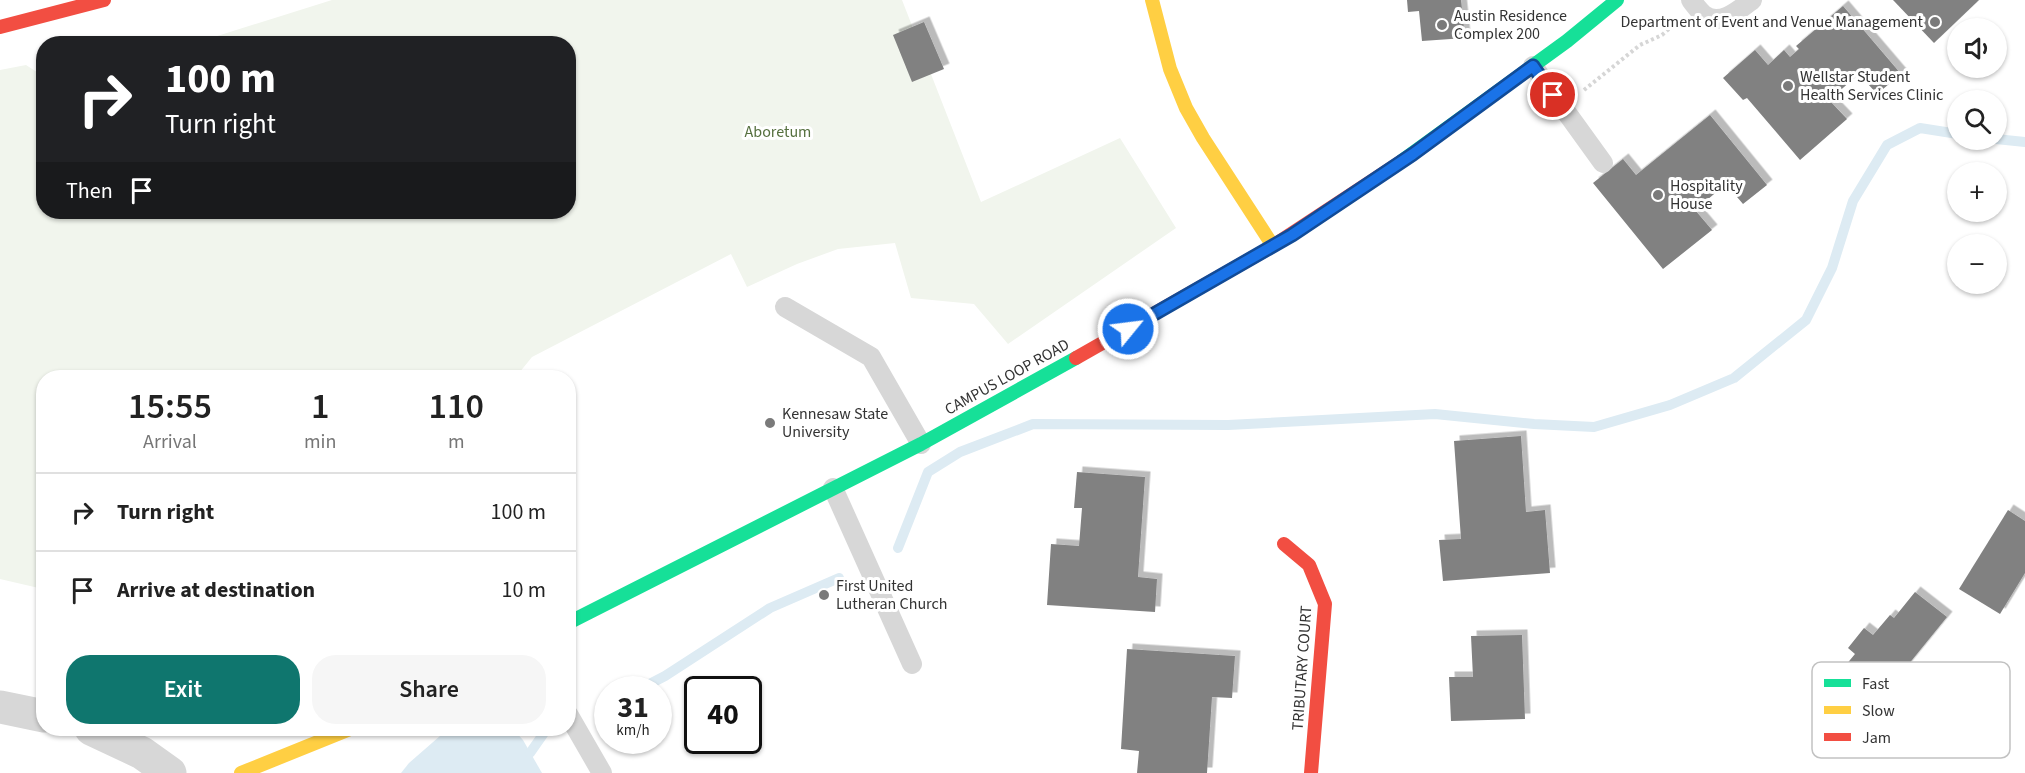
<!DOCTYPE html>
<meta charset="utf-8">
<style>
body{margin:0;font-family:"Source Sans 3",sans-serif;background:#f6f6f6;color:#222;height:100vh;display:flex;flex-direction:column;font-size:22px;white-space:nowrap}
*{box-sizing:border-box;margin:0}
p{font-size:20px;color:#767676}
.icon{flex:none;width:33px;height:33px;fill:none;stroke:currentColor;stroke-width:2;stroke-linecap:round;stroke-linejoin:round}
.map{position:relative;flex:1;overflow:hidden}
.panel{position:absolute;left:36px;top:370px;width:540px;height:366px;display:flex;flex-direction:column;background:#fff;border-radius:24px;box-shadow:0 2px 4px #0004}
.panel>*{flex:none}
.hud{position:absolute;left:36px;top:36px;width:540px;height:183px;border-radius:24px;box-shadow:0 2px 4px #0004;background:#202124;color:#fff;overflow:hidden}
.fabs{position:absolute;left:1947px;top:18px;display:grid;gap:12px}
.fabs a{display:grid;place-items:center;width:60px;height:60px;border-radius:50%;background:#fff;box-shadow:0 2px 4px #0004;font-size:30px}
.speed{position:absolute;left:594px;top:676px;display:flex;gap:12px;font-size:30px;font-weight:700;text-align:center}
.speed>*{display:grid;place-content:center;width:78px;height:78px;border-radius:50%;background:#fff;box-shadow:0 2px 4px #0004;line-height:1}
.speed small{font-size:15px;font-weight:400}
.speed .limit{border:3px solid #111;border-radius:9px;background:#fff;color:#111}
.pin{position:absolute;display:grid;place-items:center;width:51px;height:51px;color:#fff;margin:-26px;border:3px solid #fff;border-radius:50%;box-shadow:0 2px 6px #0007}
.me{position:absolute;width:66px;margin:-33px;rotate:61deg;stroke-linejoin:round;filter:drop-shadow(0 0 4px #0008)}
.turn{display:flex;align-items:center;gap:21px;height:126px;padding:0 30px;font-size:27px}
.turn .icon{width:78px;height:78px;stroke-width:2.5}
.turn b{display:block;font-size:42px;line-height:51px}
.then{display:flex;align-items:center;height:57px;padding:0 30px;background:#0003;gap:12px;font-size:22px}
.eta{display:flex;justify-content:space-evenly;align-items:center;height:102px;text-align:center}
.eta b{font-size:36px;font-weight:600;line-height:42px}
.button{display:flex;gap:12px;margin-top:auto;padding:12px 30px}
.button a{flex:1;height:69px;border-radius:24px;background:#0f766e;color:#fff;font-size:24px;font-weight:600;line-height:69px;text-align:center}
.button a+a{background:#f6f6f6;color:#222}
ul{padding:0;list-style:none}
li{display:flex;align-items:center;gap:18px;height:78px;padding:0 30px;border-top:2px solid #e0e0e0}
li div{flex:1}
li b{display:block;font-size:22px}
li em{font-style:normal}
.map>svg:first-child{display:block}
</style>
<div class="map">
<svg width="2025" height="773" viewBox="0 0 2025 773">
<defs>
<filter id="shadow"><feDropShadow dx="5.5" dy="-5.5" stdDeviation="0" flood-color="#0004"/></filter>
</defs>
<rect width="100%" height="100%" fill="#fff"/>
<polygon fill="#f1f5ed" points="332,0 902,0 981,202 1120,138 1176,228 1008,344 974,304 911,298 895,243 838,249 797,264 747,287 731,254 532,357 515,378 44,378 43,589 0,579 0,70 26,65 43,76 44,212 568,212 568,44 195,43"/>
<polygon fill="#ddebf3" points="448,729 513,729 523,740 542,773 401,773 409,763"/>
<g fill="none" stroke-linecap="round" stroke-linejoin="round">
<g stroke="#ddebf3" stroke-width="10">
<polyline points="1996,139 2025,142"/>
<polyline points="898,548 928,472 960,452 1033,424 1228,425 1435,414 1534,424 1594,427 1670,405 1734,378 1806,320 1832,268 1853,201 1887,145 1920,128 1958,134"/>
<polyline points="638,690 665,676 770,608 839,578"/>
<polyline points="606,706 608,705"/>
<polyline points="530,753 544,733"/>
</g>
</g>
<g fill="#818181" filter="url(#shadow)">
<polygon points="1407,0 1461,0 1465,38 1422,41 1419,11 1408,12"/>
<polygon points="1893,0 1979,0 1934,43"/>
<polygon points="1843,6 1901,74 1877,94 1859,74 1829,100 1847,119 1800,160 1747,98 1743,100 1723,78 1755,50 1768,65 1784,50 1790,57 1799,49 1796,46"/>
<polygon points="924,22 944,69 912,82 893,35"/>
<polygon points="1710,115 1767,185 1743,204 1726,184 1695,210 1712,230 1663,269 1593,183 1623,159 1636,175"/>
<polygon points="1521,436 1526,512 1545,510 1550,573 1443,581 1439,540 1461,539 1454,441"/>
<polygon points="1077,472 1145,477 1138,577 1157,579 1155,612 1047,605 1051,544 1079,546 1082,508 1074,508"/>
<polygon points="2008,510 2025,521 2025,573 2000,614 1959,589"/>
<polygon points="1915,592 1947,617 1877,703 1840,672 1855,654 1848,648 1864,628 1873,635 1890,615 1894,618"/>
<polygon points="1522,635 1525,719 1451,721 1449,677 1473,677 1471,636"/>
<polygon points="1127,649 1235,656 1232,698 1212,697 1207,773 1137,773 1139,751 1121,749"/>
</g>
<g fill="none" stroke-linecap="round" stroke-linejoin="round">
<polyline stroke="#d6d6d6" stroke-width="4" stroke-dasharray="3 3" stroke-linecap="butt" points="1584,90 1640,45 1662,35 1677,22"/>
<g stroke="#d7d7d7" stroke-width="20">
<path d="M 1691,0 C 1695,5 1699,11 1704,15 C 1720,27 1739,10 1752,0"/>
<polyline points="1533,66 1603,163"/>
<polyline points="785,307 871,357 921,444"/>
<polyline points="833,488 912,664"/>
<polyline points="568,714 602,773"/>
</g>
<g stroke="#d7d7d7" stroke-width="33">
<polyline points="0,707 44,716"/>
<polyline points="91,729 142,753 170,773"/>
</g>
<g stroke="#16e098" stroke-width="14">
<polyline points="1402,161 1567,41 1617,0"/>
<polyline points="568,623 921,444 1076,358"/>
</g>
<g stroke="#ffcf43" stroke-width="14">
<polyline points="1152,0 1170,69 1186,108 1203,138 1273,246"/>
<polyline points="241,773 350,729"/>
</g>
<g stroke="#f24e42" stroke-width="14">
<polyline points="0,27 104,0"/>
<polyline points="1076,358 1273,246 1402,161"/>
<polyline points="1284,544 1309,565 1325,604 1311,773"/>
</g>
</g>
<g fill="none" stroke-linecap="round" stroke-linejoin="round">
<g stroke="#114b97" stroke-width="15">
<polyline id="route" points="1128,329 1292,235 1413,154 1533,66 1553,95"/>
</g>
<use href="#route" stroke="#1a73e8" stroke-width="10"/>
</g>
<g fill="#7a7a7a" stroke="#fff" stroke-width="2">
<circle cx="1935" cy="22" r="6"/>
<circle cx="1442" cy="25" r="6"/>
<circle cx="1788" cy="86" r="6"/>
<circle cx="1658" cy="195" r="6"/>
<circle cx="770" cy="423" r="6"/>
<circle cx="824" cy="595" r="6"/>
</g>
<g text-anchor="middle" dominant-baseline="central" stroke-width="6" stroke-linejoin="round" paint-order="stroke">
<g font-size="16" fill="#333" stroke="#fff" text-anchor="start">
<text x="1454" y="16">Austin Residence<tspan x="1454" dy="18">Complex 200</tspan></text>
<text x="1923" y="22" text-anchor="end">Department of Event and Venue Management</text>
<text x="1800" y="77">Wellstar Student<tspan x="1800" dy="18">Health Services Clinic</tspan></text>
<text x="1670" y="186">Hospitality<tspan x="1670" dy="18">House</tspan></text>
<text x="782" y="414">Kennesaw State<tspan x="782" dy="18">University</tspan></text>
<text x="836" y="586">First United<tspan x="836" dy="18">Lutheran Church</tspan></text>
</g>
<g font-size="16" fill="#56703f" stroke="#fff">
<text x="778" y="132">Aboretum</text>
</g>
<g font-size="16" fill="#333" stroke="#fff">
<text transform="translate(1007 377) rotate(-29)">CAMPUS LOOP ROAD</text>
<text transform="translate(1302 668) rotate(-86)">TRIBUTARY COURT</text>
</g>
</g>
<rect x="1812" y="662" width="198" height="96" rx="9" fill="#fff" stroke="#c2c2c2" stroke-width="1.5"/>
<rect x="1824" y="679" width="27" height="8" fill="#16e098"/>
<rect x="1824" y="706" width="27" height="8" fill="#ffcf43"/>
<rect x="1824" y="733" width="27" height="8" fill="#f24e42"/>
<g font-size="16" fill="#333">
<text x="1862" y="689">Fast</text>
<text x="1862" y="716">Slow</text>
<text x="1862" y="743">Jam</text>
</g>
</svg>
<div class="fabs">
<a><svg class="icon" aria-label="sound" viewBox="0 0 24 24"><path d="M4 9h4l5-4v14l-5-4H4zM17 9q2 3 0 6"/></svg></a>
<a><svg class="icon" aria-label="search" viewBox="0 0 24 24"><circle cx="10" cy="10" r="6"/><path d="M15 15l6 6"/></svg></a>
<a>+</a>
<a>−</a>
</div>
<div class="speed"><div>31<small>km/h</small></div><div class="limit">40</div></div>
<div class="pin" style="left:1553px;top:95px;background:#d93025"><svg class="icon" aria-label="arrive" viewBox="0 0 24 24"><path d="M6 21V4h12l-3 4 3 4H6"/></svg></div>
<svg class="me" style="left:1128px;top:329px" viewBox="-20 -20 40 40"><circle r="17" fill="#1a73e8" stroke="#fff" stroke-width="3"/><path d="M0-11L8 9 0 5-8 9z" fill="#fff"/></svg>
<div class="hud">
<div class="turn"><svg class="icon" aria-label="right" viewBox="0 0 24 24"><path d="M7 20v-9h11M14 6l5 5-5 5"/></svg><div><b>100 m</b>Turn right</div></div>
<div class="then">Then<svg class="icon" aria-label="arrive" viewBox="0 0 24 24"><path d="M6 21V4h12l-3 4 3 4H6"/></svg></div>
</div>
<section class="panel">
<div class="eta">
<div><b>15:55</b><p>Arrival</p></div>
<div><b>1</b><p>min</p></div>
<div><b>110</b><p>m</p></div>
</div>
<ul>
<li><svg class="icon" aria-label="right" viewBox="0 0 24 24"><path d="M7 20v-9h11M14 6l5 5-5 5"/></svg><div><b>Turn right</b></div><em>100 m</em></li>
<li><svg class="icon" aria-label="arrive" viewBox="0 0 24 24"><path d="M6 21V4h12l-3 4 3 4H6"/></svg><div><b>Arrive at destination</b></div><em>10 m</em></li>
</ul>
<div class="button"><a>Exit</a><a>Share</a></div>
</section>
</div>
